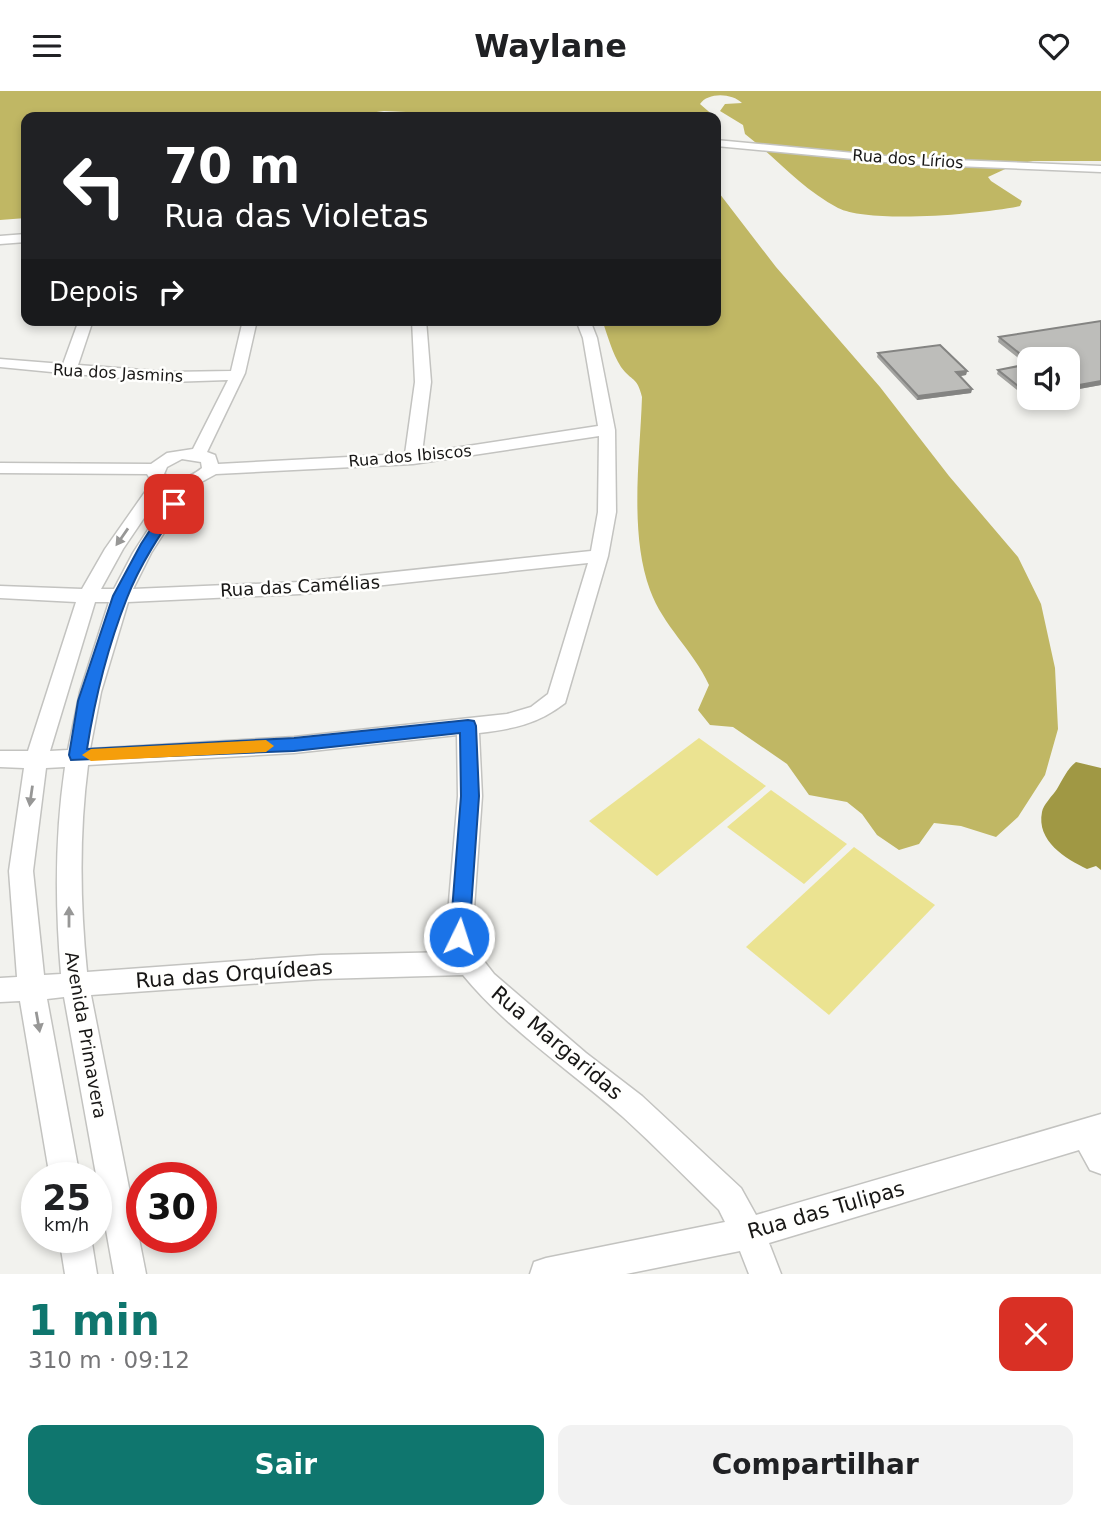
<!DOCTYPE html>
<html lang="pt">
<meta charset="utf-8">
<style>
body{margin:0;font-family:"DejaVu Sans",sans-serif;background:#f2f2f2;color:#202124;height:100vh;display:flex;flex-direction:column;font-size:26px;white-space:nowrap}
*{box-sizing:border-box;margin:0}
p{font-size:23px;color:#757577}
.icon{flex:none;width:38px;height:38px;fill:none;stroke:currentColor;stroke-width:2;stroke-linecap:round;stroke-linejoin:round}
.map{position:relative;height:1183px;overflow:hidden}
.side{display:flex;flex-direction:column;background:#fff;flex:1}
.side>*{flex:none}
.hud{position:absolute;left:21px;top:21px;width:700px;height:214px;border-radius:14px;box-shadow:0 4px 10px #0003;background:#202124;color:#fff;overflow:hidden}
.buttons{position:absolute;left:1017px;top:256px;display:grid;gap:14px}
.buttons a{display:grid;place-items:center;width:63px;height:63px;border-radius:14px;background:#fff;box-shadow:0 4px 10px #0003;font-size:35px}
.speed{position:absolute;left:21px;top:1071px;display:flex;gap:14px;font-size:35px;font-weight:700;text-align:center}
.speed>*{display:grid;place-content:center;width:91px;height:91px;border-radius:50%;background:#fff;box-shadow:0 4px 10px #0003;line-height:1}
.speed small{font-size:18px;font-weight:400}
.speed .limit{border:10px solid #d22;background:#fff;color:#111}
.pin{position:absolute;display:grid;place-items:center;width:60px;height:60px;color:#fff;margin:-30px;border-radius:14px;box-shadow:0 4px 10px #0006}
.me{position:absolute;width:77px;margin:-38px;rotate:4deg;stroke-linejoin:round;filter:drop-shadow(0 0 5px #0008)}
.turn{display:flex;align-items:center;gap:24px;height:147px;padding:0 28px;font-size:32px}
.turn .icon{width:91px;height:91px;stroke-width:2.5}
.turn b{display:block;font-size:49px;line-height:60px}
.then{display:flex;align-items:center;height:66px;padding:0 28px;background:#0003;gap:14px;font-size:26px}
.round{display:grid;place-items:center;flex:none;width:74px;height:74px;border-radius:14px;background:#f2f2f2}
.summary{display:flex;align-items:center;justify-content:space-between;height:119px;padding:0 28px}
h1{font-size:42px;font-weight:600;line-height:52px;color:#0f766e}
.action{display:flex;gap:14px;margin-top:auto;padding:14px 28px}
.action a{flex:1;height:80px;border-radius:14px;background:#0f766e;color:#fff;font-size:28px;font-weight:600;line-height:80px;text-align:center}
.action a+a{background:#f2f2f2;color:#202124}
header{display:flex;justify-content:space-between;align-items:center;height:91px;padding:0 28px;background:#fff;font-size:32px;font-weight:600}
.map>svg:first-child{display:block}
</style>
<header><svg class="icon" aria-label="menu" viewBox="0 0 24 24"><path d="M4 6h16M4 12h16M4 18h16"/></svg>Waylane<svg class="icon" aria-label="heart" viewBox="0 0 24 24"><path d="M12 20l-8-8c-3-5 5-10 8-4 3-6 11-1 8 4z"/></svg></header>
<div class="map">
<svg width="1101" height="1183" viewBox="0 0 1101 1183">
<rect width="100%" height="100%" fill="#f2f2ee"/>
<g fill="#ebe391">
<polygon points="699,647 766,695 657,785 589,730"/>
<polygon points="771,699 847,753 804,793 727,736"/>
<polygon points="854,756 935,814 829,924 746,856"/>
</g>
<g fill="#c0b764">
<path d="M 0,0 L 1101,0 L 1101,70 L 1033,70 L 1016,73 L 988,86 L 991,90 L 1022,110 L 1020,115 C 982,123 870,133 838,117 C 803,99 776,67 745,43 L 743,34 L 720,20 L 725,13 L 742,12 C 732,2 708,1 700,13 L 715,26 L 517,26 L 384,20 L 369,22 L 387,26 L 26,26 L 26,127 L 0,129 Z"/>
<path d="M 716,98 L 776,176 L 880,296 L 949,385 L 1018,466 L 1041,513 L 1055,577 L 1058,638 L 1045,684 L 1018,726 L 996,746 L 961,735 L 934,732 L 919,753 L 899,759 L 877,744 L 862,723 L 847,711 L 809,704 L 787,673 L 733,636 L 710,634 L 698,619 L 709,594 C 693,559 663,535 650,499 C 629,442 640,366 642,306 C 637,285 632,291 621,276 C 612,262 608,245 602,229 L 716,229 Z"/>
</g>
<path fill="#a09844" d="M 1076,671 L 1101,677 L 1101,779 L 1096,775 L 1087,778 C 1066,768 1036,750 1042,721 C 1043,714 1053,704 1057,698 C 1063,688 1067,678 1076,671 Z"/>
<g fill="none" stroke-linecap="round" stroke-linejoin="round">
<g stroke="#c3c3c0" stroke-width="3">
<g id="minor">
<polygon points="716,49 906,67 1101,75 1101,81 906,73 716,55"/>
<polygon points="26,143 26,151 0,153 0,145"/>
<path d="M 79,229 L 93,229 L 78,274 L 169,281 L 231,280 L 243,229 L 257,229 L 245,282 L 207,361 L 215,364 L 218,373 L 405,363 L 415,291 L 412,229 L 426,229 L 431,291 L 422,362 L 598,335 L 583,247 L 576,229 L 590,229 L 597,247 L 615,339 L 616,421 L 608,465 L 565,612 C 538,633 513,638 479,642 L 482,705 L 472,846 L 480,865 L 494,883 L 586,962 L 642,1005 L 741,1097 L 756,1124 L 1101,1023 L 1101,1083 L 1090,1079 L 1079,1059 L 769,1152 L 781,1183 L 749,1183 L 740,1160 L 626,1183 L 530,1183 L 534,1171 L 546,1167 L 725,1131 L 719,1119 C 687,1088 656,1056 623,1026 C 570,979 508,939 463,884 L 321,888 L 91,904 L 146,1183 L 114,1183 L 64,906 L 47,908 L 80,1087 L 50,1087 L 20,910 L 0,911 L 0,887 L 17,886 L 9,780 L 24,677 L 0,676 L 0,660 L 28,660 L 76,511 L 0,507 L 0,495 L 82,498 L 105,458 L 152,391 L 147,383 L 0,382 L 0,372 L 151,373 L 167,362 L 193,358 L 228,289 L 169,291 L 74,283 L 68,284 L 62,282 L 0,276 L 0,268 L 63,273 ZM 599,345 L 598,421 L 591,460 L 300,491 L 133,498 L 151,462 L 194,395 L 216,383 L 413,373 ZM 182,368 L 201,371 L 202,377 C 191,386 177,392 164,383 L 167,376 ZM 165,396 L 175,397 L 133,462 L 114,498 L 101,498 L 123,458 ZM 588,472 L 548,603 L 531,616 L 507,623 L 294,646 L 90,658 L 101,601 L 128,511 L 300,503 ZM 95,511 L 109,511 L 80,601 L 68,659 L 50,660 ZM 457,644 L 458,705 L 446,846 L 452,861 L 321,864 L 87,881 C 80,812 79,743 88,674 L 294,662 ZM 65,676 C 55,744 55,813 61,883 L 44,884 L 33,780 L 46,677 Z"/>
<polygon points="59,1146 91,1146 97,1183 65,1183"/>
</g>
</g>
<use href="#minor" fill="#fff" fill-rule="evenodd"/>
</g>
<g fill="#a3a3a0">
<polygon points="1101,230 1101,294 1068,300 1029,268 1029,306 1033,306 1027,307 997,283 998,279 1027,274 998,251 999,246"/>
<polygon points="878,262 967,280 966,284 960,285 972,298 971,302 917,309 877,266"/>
</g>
<g fill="#848482">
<polygon points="967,280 966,284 955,286 956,281"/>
<polygon points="1101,290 1101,294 1068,300 1068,296"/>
<polygon points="972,298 971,302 917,309 918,305"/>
</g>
<g fill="#bdbdba" stroke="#848482" stroke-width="2">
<polygon points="1101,230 1101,290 1068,296 1068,268 1029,268 1029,270 999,246"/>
<polygon points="940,254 967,280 956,281 972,298 918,305 878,262"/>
<polygon points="1029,273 1028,303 998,279"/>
</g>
<defs><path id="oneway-solid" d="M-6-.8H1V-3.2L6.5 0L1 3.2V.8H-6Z" transform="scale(1.75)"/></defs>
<g fill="#979796">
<use href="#oneway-solid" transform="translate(122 446) rotate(125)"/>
<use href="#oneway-solid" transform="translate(31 705) rotate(98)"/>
<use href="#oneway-solid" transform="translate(69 826) rotate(-90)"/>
<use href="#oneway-solid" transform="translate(38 931) rotate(80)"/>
</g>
<path fill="#1a73e8" stroke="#114b97" stroke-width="2" d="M 174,409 L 181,413 C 161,442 140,473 127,507 C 108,555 95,607 87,658 L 294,647 L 468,629 L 474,630 L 476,635 L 479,705 L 469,846 L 466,852 L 459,854 L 452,852 L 450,846 L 461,705 L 460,642 L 294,660 L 71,669 L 69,664 L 78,610 L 113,505 L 141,453 L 169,410 Z"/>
<polygon fill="#f59e0b" points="266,649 274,655 266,661 91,670 82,664 91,658"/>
<g text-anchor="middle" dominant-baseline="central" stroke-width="5" stroke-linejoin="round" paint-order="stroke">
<g font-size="16" fill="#181716" stroke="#fffffd">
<text transform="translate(908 68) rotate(4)">Rua dos Lírios</text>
<text transform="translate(118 282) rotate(3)">Rua dos Jasmins</text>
<text transform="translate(410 365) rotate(-5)">Rua dos Ibiscos</text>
</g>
<g font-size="18" fill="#181716" stroke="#fffffd">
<text transform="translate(300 495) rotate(-3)">Rua das Camélias</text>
<text transform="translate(86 944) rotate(80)">Avenida Primavera</text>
</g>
<g font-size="21" fill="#181716" stroke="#fffffd">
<text transform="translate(234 883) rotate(-4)">Rua das Orquídeas</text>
<text transform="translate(557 952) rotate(40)">Rua Margaridas</text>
<text transform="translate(826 1119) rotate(-16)">Rua das Tulipas</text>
</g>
</g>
</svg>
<div class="buttons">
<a><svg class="icon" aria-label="sound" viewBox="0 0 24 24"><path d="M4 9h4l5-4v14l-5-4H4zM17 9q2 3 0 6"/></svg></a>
</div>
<div class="speed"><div>25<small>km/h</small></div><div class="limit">30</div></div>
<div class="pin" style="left:174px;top:413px;background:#d93025"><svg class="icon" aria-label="arrive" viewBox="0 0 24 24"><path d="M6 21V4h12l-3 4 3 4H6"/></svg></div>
<svg class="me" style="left:459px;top:846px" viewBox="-20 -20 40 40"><circle r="17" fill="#1a73e8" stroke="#fff" stroke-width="3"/><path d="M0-11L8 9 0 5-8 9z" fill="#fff"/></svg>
<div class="hud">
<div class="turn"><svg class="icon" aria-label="left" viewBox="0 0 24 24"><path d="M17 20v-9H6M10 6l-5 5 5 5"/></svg><div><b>70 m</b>Rua das Violetas</div></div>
<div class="then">Depois<svg class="icon" aria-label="right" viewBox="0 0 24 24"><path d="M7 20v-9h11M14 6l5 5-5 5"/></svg></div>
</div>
</div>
<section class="side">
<div class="summary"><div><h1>1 min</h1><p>310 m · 09:12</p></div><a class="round" style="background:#d93025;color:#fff"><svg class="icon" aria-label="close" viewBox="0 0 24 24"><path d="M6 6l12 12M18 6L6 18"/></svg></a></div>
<div class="action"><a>Sair</a><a>Compartilhar</a></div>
</section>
